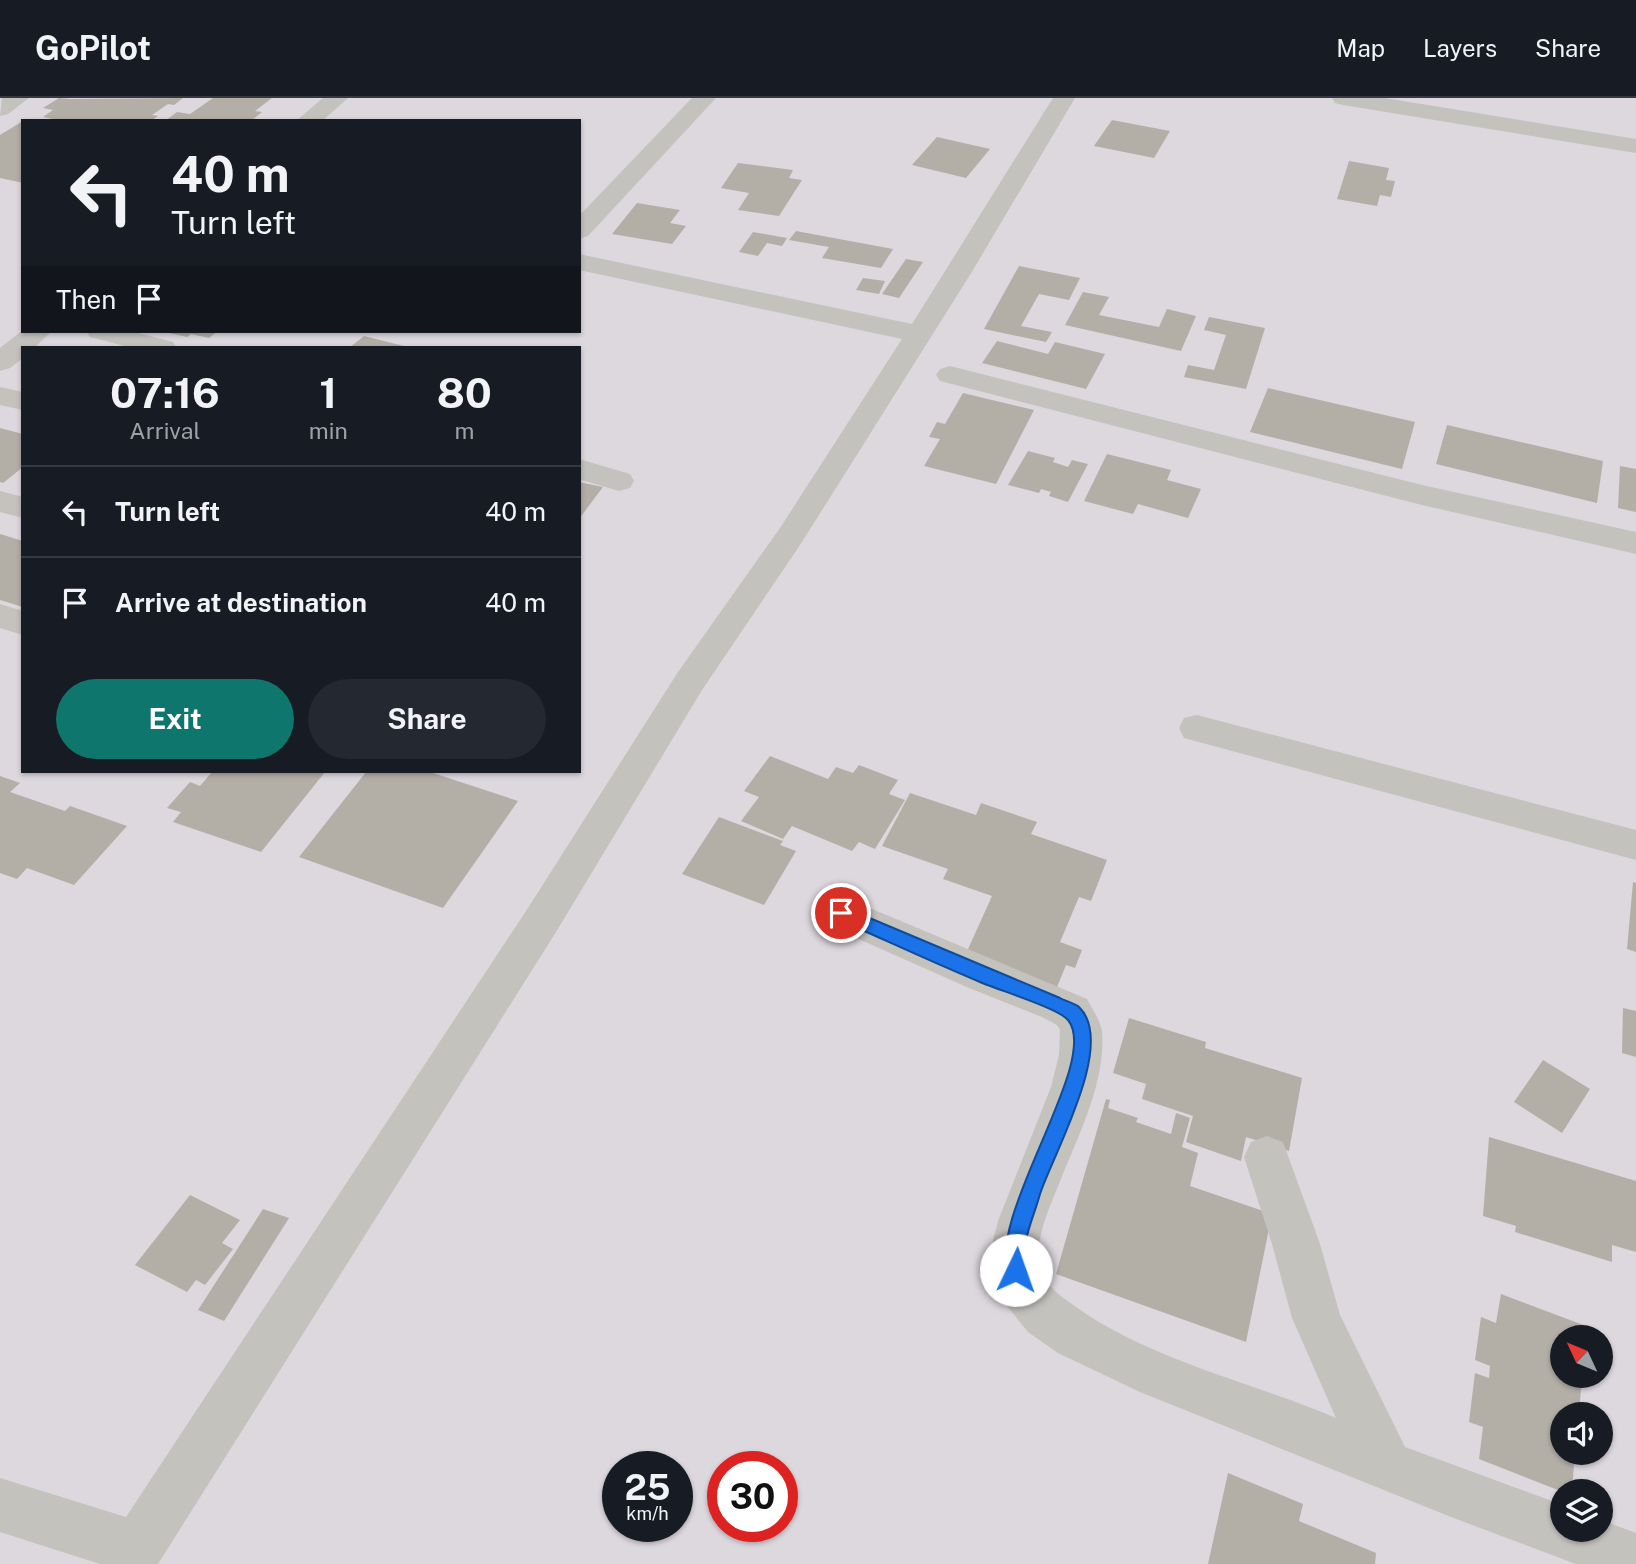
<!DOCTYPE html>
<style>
body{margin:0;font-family:"Public Sans",sans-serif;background:#242831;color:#f1f3f6;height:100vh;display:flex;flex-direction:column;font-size:26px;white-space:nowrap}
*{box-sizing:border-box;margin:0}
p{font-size:23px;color:#9ea1a6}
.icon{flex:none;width:38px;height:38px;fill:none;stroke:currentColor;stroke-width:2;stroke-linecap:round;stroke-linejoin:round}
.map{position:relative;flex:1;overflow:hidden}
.panel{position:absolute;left:21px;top:248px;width:560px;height:427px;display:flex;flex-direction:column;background:#171b24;border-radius:0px;box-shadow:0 2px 5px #0004}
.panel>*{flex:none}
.top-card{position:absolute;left:21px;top:21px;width:560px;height:214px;border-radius:0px;box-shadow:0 2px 5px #0004;background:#171b24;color:#f1f3f6;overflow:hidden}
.needle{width:46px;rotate:314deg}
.tools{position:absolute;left:1550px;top:1227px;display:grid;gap:14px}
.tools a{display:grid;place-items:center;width:63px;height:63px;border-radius:50%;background:#171b24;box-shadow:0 2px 5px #0004;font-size:35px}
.speed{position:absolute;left:602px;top:1353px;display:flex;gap:14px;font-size:35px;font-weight:700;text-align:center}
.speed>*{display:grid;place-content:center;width:91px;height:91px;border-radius:50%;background:#171b24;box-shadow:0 2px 5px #0004;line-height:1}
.speed small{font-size:18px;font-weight:400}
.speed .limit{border:10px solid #d22;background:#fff;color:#111}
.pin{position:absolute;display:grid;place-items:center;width:60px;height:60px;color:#fff;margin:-30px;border:4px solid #fff;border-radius:50%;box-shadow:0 2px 7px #0007}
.me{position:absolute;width:77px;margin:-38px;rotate:3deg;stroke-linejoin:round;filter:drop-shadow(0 0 5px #0008)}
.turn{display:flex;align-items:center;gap:24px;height:147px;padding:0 35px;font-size:32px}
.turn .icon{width:91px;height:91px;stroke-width:2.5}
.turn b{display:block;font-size:49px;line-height:60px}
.then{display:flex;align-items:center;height:66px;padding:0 35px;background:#0003;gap:14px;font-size:26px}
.eta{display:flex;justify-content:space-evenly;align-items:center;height:119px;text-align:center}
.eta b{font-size:42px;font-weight:700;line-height:49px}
.cta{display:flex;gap:14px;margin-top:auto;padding:14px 35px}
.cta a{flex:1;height:80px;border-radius:42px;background:#0f766e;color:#fff;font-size:28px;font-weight:700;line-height:80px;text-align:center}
.cta a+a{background:#242831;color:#f1f3f6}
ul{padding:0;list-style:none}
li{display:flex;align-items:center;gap:21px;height:91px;padding:0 35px;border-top:2px solid #363941}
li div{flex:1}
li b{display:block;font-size:26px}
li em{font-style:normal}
header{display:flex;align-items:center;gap:42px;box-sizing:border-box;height:98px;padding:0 35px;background:#171b24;border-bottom:2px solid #363941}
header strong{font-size:33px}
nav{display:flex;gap:38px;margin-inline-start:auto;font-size:24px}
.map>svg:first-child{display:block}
</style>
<header>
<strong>GoPilot</strong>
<nav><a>Map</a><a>Layers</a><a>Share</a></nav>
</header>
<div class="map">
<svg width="1636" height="1466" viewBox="0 0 1636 1466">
<rect width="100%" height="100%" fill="#f6f5f7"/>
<path fill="#ddd7de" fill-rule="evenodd" d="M 0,0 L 1636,0 L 1636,1466 L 0,1466 ZM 23,23 L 579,23 L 579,233 L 23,233 ZM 23,250 L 579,250 L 579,674 L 23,674 ZM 1563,1239 L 1601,1239 L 1601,1278 L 1563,1278 ZM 1563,1316 L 1601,1316 L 1601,1354 L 1563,1354 ZM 618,1368 L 677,1368 L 677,1428 L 618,1428 ZM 723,1368 L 782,1368 L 782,1428 L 723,1428 ZM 1563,1393 L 1601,1393 L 1601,1432 L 1563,1432 Z"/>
<g fill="#b3afa7">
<polygon points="59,0 71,1 183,0 174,7 168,6 152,17 158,18 151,23 63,23 43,19 53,12 43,10"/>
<polygon points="213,0 272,0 255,13 262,14 251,23 165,23 177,14 190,16"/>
<polygon points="1112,22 1170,33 1154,60 1094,48"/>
<polygon points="23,23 23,85 0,80 0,37"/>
<polygon points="937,39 990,51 966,80 912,67"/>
<polygon points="1349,63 1389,70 1386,82 1395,83 1391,99 1380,97 1377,108 1337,101"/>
<polygon points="738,65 793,72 789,80 802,82 779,118 738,112 749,95 721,90"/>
<polygon points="637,105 680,112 670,125 686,128 672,146 612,136"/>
<polygon points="796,133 893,151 881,170 822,160 829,149 789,142"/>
<polygon points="753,134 787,140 782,148 767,145 758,158 739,154"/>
<polygon points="906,161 923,164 899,200 882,196"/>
<polygon points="1019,168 1080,180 1069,202 1039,196 1021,228 1052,234 1046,244 984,231"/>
<polygon points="863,180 885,183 879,196 856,192"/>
<polygon points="1083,194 1109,199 1099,217 1159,229 1167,211 1196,218 1181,253 1065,227"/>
<polygon points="1209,219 1265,230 1246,291 1184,279 1188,267 1214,272 1226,237 1204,232"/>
<polygon points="218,233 209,240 191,236 187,239 165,234"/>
<polygon points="364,238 408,249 408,250 349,250"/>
<polygon points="997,243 1048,256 1055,244 1105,256 1086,291 982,265"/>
<polygon points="1268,290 1415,324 1402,371 1250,334"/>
<polygon points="963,295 1034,312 996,386 924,368 940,341 929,339 937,324 945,326"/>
<polygon points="1447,327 1603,363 1597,405 1436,366"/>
<polygon points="0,330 23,336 23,369 3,385 0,384"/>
<polygon points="1028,353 1055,360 1053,364 1068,369 1072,362 1088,366 1068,404 1049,398 1051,394 1041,391 1039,395 1008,387"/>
<polygon points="1107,356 1171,372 1167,382 1201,391 1188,420 1138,406 1133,416 1084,403"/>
<polygon points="1620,368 1636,371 1636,414 1618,410"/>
<polygon points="579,384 603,389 579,421"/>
<polygon points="0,436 23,443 23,509 0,502"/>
<polygon points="770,658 828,681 836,669 853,675 859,667 898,682 889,696 905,702 875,751 859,744 852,753 792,728 783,741 741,723 759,699 744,693"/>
<polygon points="212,674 325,674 261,754 173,724 181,714 167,710 190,684 200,688"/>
<polygon points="366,674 430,674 518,703 443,810 299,759"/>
<polygon points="0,678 20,685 10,694 65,713 70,708 127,728 74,787 27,770 17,781 0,775"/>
<polygon points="910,695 976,717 981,705 1037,724 1031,736 1107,762 1091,803 1079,799 1060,844 1082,852 1075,870 1066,867 1055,894 964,860 992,798 943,781 948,771 882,748"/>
<polygon points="719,719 783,743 780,747 796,753 764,807 682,776"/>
<polygon points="1633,784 1636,785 1636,854 1627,851"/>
<polygon points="1623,910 1636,913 1636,959 1622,955"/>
<polygon points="1129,920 1206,944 1205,950 1302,980 1289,1053 1246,1039 1241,1063 1186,1044 1193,1018 1142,1001 1146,986 1113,975"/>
<polygon points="1543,962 1590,991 1562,1035 1514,1004"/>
<polygon points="1106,1001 1110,1002 1108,1010 1138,1020 1136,1024 1171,1036 1176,1015 1190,1020 1182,1049 1198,1055 1190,1088 1272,1116 1246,1244 1056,1176"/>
<polygon points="1489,1039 1636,1083 1636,1154 1612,1147 1612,1164 1515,1134 1516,1128 1483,1118"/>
<polygon points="190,1097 240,1122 222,1145 233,1151 205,1187 196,1182 187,1194 135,1167"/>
<polygon points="263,1111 289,1120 224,1223 198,1212"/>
<polygon points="1501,1196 1586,1228 1585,1239 1563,1239 1563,1278 1582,1278 1579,1316 1563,1316 1563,1354 1575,1354 1572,1393 1563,1394 1479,1361 1483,1329 1469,1324 1475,1275 1489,1280 1490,1268 1475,1262 1481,1219 1496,1225"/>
<polygon points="1228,1375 1303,1406 1299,1423 1376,1455 1375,1466 1208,1466"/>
</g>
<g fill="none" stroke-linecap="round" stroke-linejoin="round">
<g fill="#c4c2bd" fill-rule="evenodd">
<polygon points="2,0 29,0 8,16 0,18"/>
<polygon points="323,0 348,0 322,23 296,23"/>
<polygon points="692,0 716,0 588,138 579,141 579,118"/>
<polygon points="1053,0 1075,0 970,177 802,444 702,592 556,834 158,1466 100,1466 0,1434 0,1380 126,1419 528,810 678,574 780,430 902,241 579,172 579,156 912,226"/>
<polygon points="1332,0 1385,0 1636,41 1636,55 1343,7 1335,5"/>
<polygon points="23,232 52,233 34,250 23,250 23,260 10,270 0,273 0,250"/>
<polygon points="86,233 131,233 173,244 177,250 132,250 90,239"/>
<polygon points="950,268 1422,387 1636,434 1636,456 1422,407 940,283 936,277 940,271"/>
<polygon points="0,289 23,294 23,312 0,307"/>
<polygon points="579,361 630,376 634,383 630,390 619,393 579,381"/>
<polygon points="0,393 23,399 23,420 0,414"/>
<polygon points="0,506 23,513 23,537 0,530"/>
<polygon points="1197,617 1636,732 1636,762 1184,640 1179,630 1184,620"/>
<path d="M 841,798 L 1087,901 C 1092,911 1101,923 1102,934 C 1106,985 1077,1040 1059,1086 C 1048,1113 1033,1144 1041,1173 C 1044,1183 1056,1195 1065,1201 C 1143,1261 1247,1282 1336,1320 L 1292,1220 L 1272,1146 L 1244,1059 L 1251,1044 L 1267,1038 L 1283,1044 L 1320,1146 L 1340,1217 L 1405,1349 L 1563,1407 L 1563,1432 L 1601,1432 L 1601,1422 L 1636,1435 L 1636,1466 L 1576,1466 L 1451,1419 L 1140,1294 L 1058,1255 L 1028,1234 L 1007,1208 L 995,1178 L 991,1151 L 998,1123 L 1051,989 L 1059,957 L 1060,932 L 1057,927 L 1042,919 L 969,890 L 827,827 L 821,815 L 827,803 Z"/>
</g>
</g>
<path fill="#1a73e8" stroke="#114b97" stroke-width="2" d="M 841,808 L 1060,900 C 1065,903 1075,905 1079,909 C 1117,945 1053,1056 1040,1096 C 1036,1111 1029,1127 1026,1142 C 1024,1154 1028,1167 1023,1179 L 1016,1182 L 1009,1179 C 984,1119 1102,964 1068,922 C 1058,910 998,892 980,884 C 932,864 883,841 835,820 L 833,815 L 835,810 Z"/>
</svg>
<div class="tools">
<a><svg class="needle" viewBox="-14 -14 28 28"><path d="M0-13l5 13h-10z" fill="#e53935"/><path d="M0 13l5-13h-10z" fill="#9ea1a6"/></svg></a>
<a><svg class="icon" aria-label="sound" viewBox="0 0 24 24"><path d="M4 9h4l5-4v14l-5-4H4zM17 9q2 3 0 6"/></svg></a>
<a><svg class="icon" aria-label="layers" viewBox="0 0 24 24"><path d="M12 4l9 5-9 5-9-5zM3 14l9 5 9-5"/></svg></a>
</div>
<div class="speed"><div>25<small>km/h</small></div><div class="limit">30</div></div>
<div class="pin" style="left:841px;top:815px;background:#d93025"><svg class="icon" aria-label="arrive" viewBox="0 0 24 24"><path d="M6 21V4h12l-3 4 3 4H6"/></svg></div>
<svg class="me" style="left:1016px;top:1172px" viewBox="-20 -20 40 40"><circle r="19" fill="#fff"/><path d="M0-13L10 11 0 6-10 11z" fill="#1a73e8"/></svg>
<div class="top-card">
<div class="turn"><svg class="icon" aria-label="left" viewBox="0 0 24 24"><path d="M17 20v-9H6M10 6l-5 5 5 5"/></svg><div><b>40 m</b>Turn left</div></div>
<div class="then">Then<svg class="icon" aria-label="arrive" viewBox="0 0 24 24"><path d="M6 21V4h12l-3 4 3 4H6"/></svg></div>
</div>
<section class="panel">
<div class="eta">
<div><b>07:16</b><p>Arrival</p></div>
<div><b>1</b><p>min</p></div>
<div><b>80</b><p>m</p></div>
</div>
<ul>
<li><svg class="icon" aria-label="left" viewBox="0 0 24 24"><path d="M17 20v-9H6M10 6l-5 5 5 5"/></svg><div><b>Turn left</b></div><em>40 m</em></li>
<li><svg class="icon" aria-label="arrive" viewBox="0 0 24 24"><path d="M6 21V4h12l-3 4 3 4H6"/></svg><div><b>Arrive at destination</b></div><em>40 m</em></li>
</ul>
<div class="cta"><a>Exit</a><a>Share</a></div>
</section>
</div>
